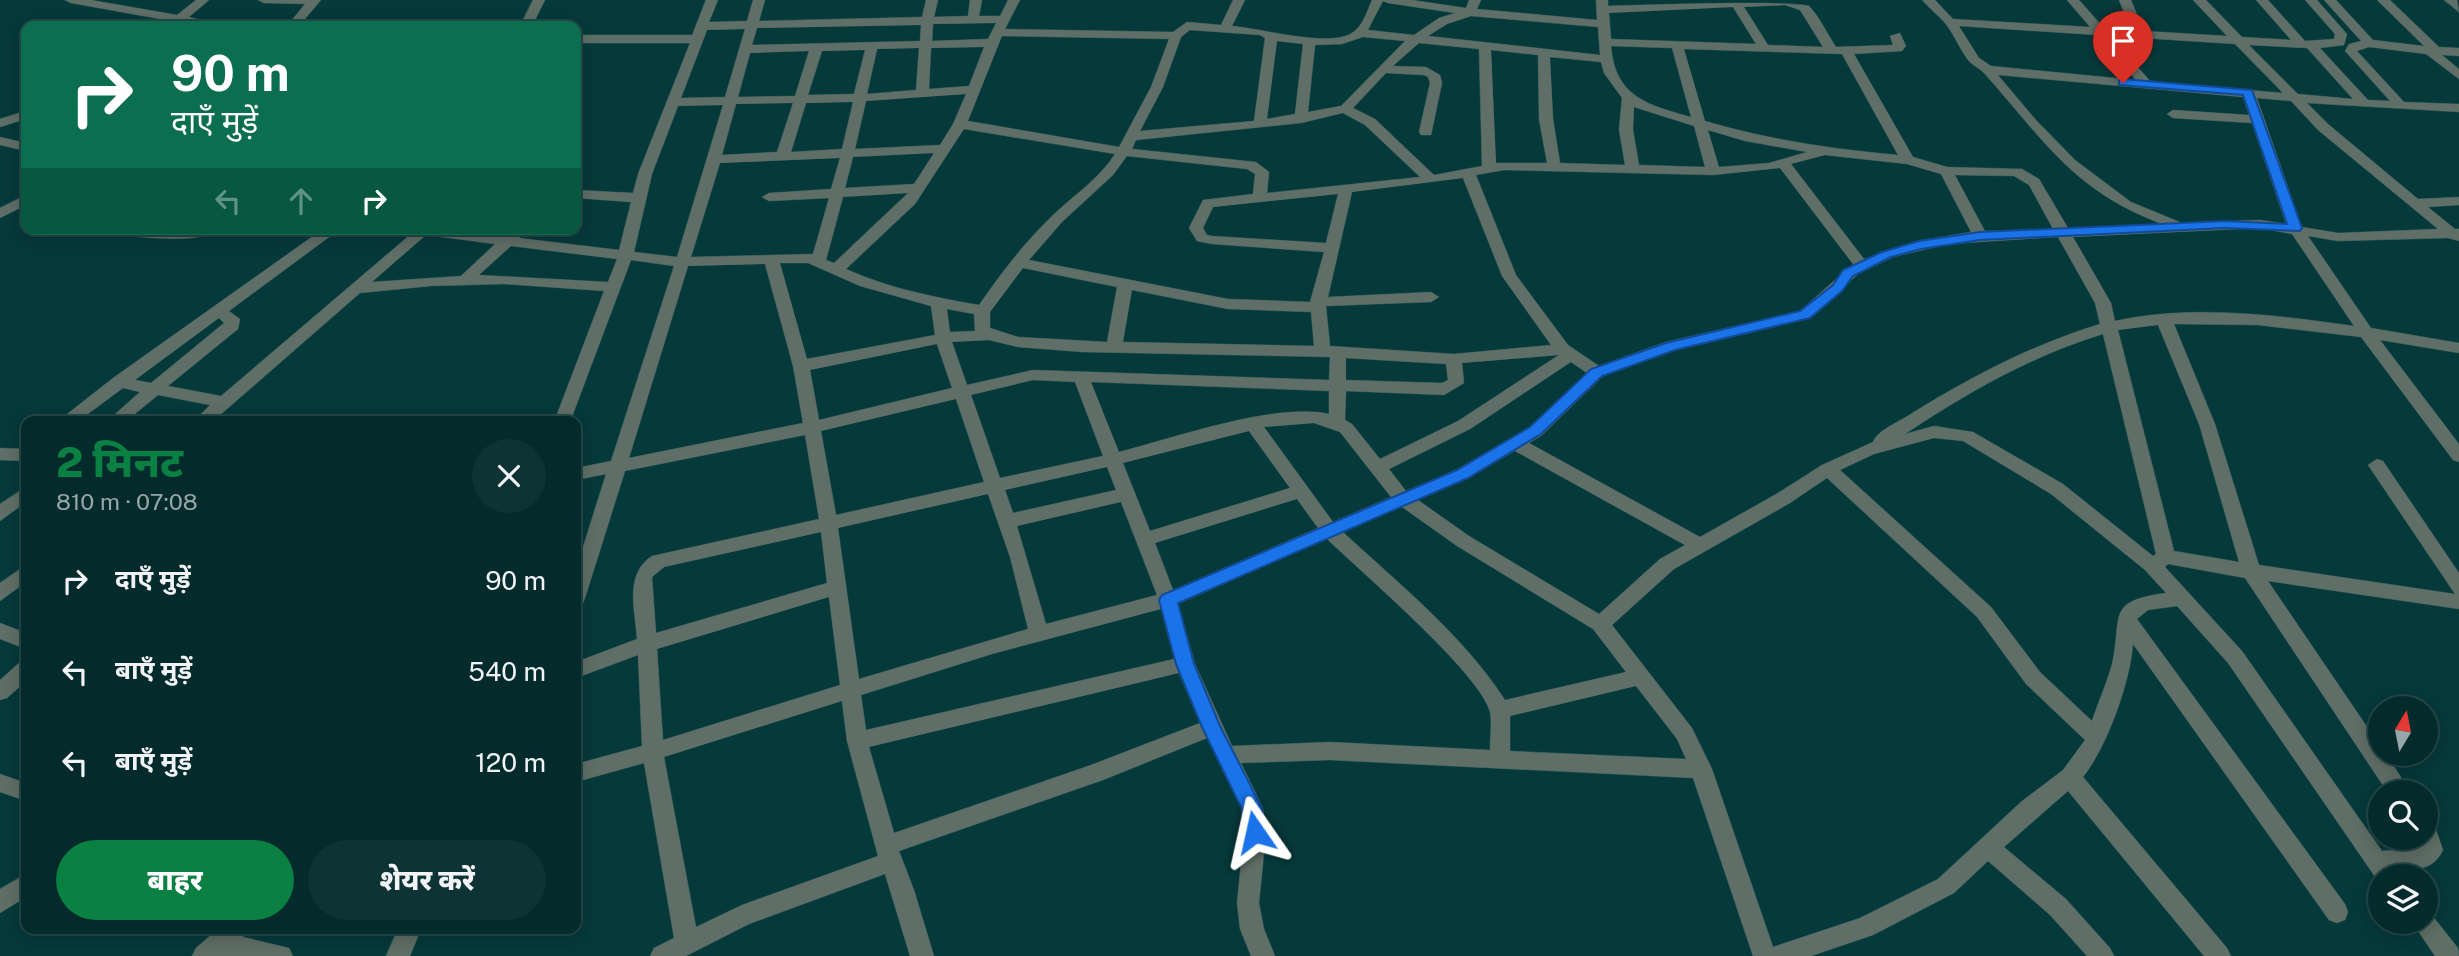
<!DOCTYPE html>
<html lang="hi">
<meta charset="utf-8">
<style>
body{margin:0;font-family:"Public Sans","Noto Sans Devanagari",sans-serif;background:#0d3334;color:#f1f3f6;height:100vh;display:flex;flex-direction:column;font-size:26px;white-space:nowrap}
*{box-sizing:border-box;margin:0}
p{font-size:23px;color:#97a7a9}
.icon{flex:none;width:38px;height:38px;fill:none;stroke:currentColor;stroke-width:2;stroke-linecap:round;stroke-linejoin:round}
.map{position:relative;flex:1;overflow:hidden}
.sheet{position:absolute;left:21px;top:416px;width:560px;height:518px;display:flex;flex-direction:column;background:#042b2c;border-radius:14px;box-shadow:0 4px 18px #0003,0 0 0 2px #254748}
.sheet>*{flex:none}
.hud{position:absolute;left:21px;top:21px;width:560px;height:214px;border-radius:14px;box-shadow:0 4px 18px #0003,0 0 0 2px #254748;background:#0b6e4f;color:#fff;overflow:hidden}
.needle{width:46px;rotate:10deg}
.controls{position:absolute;left:2368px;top:696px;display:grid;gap:14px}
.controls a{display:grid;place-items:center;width:70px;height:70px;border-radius:50%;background:#042b2c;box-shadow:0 4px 18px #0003,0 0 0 2px #254748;font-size:35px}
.pin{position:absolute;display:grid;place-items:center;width:60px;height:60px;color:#fff;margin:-72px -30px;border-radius:50% 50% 50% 0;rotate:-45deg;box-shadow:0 0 7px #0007}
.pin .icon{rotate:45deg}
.me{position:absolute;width:77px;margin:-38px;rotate:349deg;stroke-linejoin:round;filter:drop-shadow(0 0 5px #0008)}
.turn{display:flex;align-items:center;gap:24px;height:147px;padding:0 35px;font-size:32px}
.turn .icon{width:91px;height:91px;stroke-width:2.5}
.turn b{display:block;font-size:49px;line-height:60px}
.lanes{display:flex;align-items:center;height:66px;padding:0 35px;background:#0003;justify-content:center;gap:35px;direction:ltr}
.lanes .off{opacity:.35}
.round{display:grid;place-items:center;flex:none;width:74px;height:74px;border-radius:37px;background:#0d3334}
.head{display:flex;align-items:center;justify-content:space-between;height:119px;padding:0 35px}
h1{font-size:42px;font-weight:800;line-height:52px;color:#0b8043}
.button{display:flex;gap:14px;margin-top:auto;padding:14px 35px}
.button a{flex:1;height:80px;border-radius:42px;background:#0b8043;color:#fff;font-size:28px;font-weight:800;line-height:80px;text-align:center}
.button a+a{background:#0d3334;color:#f1f3f6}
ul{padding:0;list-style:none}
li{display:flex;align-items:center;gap:21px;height:91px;padding:0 35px}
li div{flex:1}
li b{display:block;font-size:26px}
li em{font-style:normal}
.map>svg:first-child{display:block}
</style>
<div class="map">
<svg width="2459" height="956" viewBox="0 0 2459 956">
<rect width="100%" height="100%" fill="#06393a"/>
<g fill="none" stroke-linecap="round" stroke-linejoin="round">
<g stroke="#285656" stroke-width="1">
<g id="minor">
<polygon points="65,0 91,0 177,15 196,0 209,0 189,17 224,26 199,26 71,3"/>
<polygon points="258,0 321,0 299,26 287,26 305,4 264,3"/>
<polygon points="533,0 545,0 532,26 520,26"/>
<path d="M 706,0 L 718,0 L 709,22 L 747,21 L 753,0 L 765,0 L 759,21 L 922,17 L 926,0 L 938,0 L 934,17 L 968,16 L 970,0 L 982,0 L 979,16 L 1000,16 L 1008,0 L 1020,0 L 1005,29 L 1173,32 L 1187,22 L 1221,25 L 1233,0 L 1245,0 L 1232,26 C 1259,28 1330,48 1352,33 C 1363,26 1367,11 1372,0 L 1412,0 L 1466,8 L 1469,0 L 1481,0 L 1477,9 L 1597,20 L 1596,0 L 1608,0 L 1608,6 C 1640,5 1791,0 1809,6 C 1819,16 1828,35 1836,47 L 1893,45 L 1890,36 L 1900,33 L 1906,46 L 1902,51 L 1854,54 L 1913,157 L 1947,167 L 2022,169 L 2039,179 L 2068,228 L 2162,224 C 2073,191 2044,140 1984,73 C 1979,68 1972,65 1968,60 C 1959,48 1954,34 1945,23 C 1938,15 1929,8 1922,0 L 1935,0 L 1953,19 L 2090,27 L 2067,0 L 2079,0 L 2104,28 L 2131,30 L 2119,0 L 2131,0 L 2144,31 L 2227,36 L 2193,0 L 2206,0 L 2242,37 L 2291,40 L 2256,0 L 2268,0 L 2305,41 L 2334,39 L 2335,34 L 2305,0 L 2317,0 L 2347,34 L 2344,45 L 2320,48 L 2368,100 L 2390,101 L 2345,51 L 2349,44 L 2361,41 L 2324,0 L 2336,0 L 2373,40 L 2424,46 L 2377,0 L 2390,0 L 2439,47 L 2459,48 L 2459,56 L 2442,55 L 2459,69 L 2459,79 L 2426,54 L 2369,47 L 2357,51 L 2404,102 L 2459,104 L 2459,112 L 2307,103 L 2328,124 L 2418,199 L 2459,197 L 2459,205 L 2428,207 L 2455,229 L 2459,229 L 2459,241 L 2448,238 L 2338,241 L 2308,236 L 2371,328 L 2459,343 L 2459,353 L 2380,340 L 2459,444 L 2459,462 L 2453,460 L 2361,337 L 2257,325 L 2174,324 L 2215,424 L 2259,565 L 2455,594 L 2368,465 L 2377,459 L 2383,461 L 2459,573 L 2459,609 L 2268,581 L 2380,746 L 2380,754 L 2386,754 L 2411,793 L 2388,793 L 2245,578 L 2168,564 L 2165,567 L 2242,651 L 2382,851 L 2420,848 L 2417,838 L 2426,838 L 2426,821 L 2434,824 L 2443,850 C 2433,871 2417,869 2396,870 L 2399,877 L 2380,877 L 2380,884 L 2228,663 L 2177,606 L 2148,610 L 2137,619 L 2345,904 L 2348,912 L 2345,920 L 2337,923 L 2329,920 L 2133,644 C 2130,683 2107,747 2083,777 L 2227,948 L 2231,956 L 2204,956 L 2068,791 L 2004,847 L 2066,899 L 2110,948 L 2114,956 L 2087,956 L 2050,915 L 1988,861 L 1954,893 L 1873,935 L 1811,956 L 1753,956 L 1693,778 L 1330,760 L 1241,763 L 1263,808 L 1266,833 L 1259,903 L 1264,929 L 1275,956 L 1251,956 L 1240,929 L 1237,903 L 1244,833 L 1241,808 L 1207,738 L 1103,780 L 899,851 L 914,890 L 934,956 L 910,956 L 885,874 L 749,924 L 686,956 L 650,956 L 654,948 L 674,938 L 644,763 L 576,782 L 576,764 L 642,746 L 638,655 L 576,678 L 576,662 L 637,639 C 635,610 624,574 652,556 L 819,519 L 805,435 L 625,471 L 585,598 L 583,603 L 576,605 L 576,569 L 606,474 L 576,480 L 576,468 L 611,461 L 674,266 L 631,260 L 570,422 L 554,422 L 604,291 L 504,284 L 431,286 L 360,293 L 212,422 L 193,422 L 210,405 L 158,395 L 125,422 L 106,422 L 140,392 L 123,388 L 77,422 L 57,422 L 113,378 L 323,229 L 340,229 L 229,311 L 240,319 L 238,329 L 168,386 L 221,396 L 411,234 L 402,229 L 447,229 L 504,236 L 511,229 L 527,229 L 519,238 L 619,250 L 631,202 L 576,198 L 576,190 L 633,193 L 638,174 L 690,43 L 576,43 L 576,35 L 692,35 ZM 1383,1 L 1388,3 L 1455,13 L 1439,18 L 1414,35 L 1368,30 ZM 1785,5 L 1800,10 L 1823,47 L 1768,45 L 1744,7 ZM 1733,7 L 1756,44 L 1611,39 L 1609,13 ZM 1471,16 L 1598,27 L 1600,55 L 1428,36 L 1447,24 ZM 996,23 L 988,39 L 932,41 L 933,24 ZM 921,25 L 920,41 L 752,45 L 757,28 ZM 1959,26 L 2097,35 L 2136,80 L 1991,66 L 1979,58 ZM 745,29 L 725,97 L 681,98 L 707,30 ZM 1190,30 L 1260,35 L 1265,38 L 1254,121 L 1140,131 L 1163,87 L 1181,37 ZM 1002,36 L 1169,39 L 1151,87 L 1119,147 L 968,121 ZM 2111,36 L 2235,44 L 2283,93 L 2151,82 ZM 1363,37 L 1405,41 L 1341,106 L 1308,112 L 1315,45 L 1342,44 ZM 1277,41 L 1303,44 L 1295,114 L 1267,119 ZM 1419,43 L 1479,49 L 1482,166 L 1434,175 L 1375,119 L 1353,108 L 1386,73 L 1424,75 L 1428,77 L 1430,83 L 1419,132 L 1421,135 L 1431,135 L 1442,83 L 1440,75 L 1426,67 L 1393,66 ZM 2249,45 L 2307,48 L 2353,99 L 2298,94 ZM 1611,46 L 1672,48 L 1691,117 C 1648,105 1615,97 1611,46 ZM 984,47 L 969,86 L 929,89 L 931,48 ZM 919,48 L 916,90 L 867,94 L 877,49 ZM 1684,49 L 1842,54 L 1898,155 C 1833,149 1769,140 1705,121 ZM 865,50 L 854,94 L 808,95 L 822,51 ZM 1491,50 L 1538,55 L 1539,119 L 1547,163 L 1496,163 ZM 809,51 L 795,96 L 738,97 L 750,53 ZM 1550,57 L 1601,62 L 1604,73 L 1622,98 L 1619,130 L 1625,165 L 1560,163 L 1553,119 ZM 1998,75 L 2243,97 L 2249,115 L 2173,110 L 2167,114 L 2173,118 L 2252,123 L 2286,224 L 2260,220 L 2182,223 L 2131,202 L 2075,160 L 2036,120 ZM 966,94 L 953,124 L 940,145 L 855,149 L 866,101 ZM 2257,98 L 2291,101 L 2318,130 L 2438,229 L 2338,233 L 2302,227 ZM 853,102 L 842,149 L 791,152 L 806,103 ZM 793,103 L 777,152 L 722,155 L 736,104 ZM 723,105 L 677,257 L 634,252 L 652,174 L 678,106 ZM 1634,107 L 1694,126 L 1705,167 L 1639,165 L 1633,130 ZM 1343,113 L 1365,125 L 1420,177 L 1267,193 L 1269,172 L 1256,162 L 1132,149 L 1136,140 L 1301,123 ZM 964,129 L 1115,154 C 1099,179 1074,195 1053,215 C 1024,243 1002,272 979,305 C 933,297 888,288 846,269 L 915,204 ZM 1708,130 L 1745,141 L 1807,152 L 1769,163 L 1719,167 ZM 934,153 L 914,184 L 845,188 L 853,157 ZM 1825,155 L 1907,164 L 1941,174 L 1971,232 L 1918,241 L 1864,259 L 1791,164 ZM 1127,156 L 1247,169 L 1255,174 L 1253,194 L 1203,200 L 1189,228 L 1197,241 L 1212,244 L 1324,252 L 1310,302 L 1228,299 L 1029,260 L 1062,222 L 1113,175 ZM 840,158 L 831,189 L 769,193 L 762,197 L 769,201 L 829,198 L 813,254 L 691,257 L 720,163 ZM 1780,168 L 1853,264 L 1800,311 L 1666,342 L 1599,366 L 1568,345 L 1516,275 L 1476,175 L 1504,170 L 1713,175 ZM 1955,175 L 2014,176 L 2029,185 L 2053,229 L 1985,231 ZM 1463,178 L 1502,276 L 1551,345 L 1454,354 L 1330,346 L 1326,306 L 1431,302 L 1439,297 L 1431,292 L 1328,297 L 1352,192 ZM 908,193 L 834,263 L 826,260 L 843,197 ZM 1338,194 L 1326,243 L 1212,236 L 1207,235 L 1203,228 L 1213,207 ZM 2260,228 L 2292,234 L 2354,326 C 2277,315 2192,304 2115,321 L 2111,303 L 2073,237 ZM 426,235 L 495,244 L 461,276 L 372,282 ZM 2058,237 L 2095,303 L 2100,324 C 2031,345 1968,378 1906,417 C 1896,423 1877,431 1873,442 L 1822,465 L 1778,493 L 1700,537 L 1529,443 L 1542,435 L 1603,376 L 1676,350 L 1810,318 L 1858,274 L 1893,257 L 1948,244 ZM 511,246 L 617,259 L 608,282 L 479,275 ZM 780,263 L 808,263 L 860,286 L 931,306 L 935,335 L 807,359 ZM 765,264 L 793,366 L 803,423 L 629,458 L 688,266 ZM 1023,268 L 1117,287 L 1107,342 L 1018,337 L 990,328 L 990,312 ZM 1132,290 L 1228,309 L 1311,312 L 1314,346 L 1123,342 ZM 947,309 L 974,314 L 975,331 L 950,332 ZM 219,318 L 224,323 L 151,383 L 135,380 ZM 2158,325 L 2199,424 L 2239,562 L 2174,551 L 2118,330 ZM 2103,334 L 2156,554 L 2153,556 L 2063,484 L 1973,432 L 1934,426 L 1905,434 C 1967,393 2031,356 2103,334 ZM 989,340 L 1018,347 L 1082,352 L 1330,357 L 1329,380 L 1033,370 L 967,385 L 952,342 ZM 937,344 L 952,388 L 819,420 L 810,370 ZM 1559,355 L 1458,421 L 1380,459 L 1352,424 L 1345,420 L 1346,391 L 1444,395 L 1464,383 L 1462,363 ZM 1346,358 L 1446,364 L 1448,380 L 1442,383 L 1346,380 ZM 1571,362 L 1587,373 L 1530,427 L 1456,470 L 1406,491 L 1389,469 L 1470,429 ZM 1033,380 L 1075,382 L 1103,456 L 1000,478 L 971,395 ZM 1091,382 L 1329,391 L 1329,414 C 1275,402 1174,438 1119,452 ZM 956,399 L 984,482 L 836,515 L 821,431 ZM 1314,423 L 1340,432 L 1391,497 L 1333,522 L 1264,427 ZM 1249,431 L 1290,488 L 1150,531 L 1123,463 ZM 1934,438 L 1963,441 L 2051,494 L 2145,570 L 2166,593 C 2104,601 2123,617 2112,664 C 2107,683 2098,702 2092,721 L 2040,672 L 1991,607 L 1840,470 L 1874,454 ZM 1515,451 L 1685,545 L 1660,559 L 1599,614 L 1469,536 L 1418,500 L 1468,478 ZM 1107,467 L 1116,490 L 1013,513 L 1005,490 ZM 1827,478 L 1977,617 L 2026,684 L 2085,740 L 2063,770 L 2022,801 L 1938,879 L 1860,918 L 1773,947 L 1712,769 L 1692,728 L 1612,625 L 1674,569 L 1790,503 ZM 988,494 L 1010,557 L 1028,629 L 859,679 L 838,528 ZM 1297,499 L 1318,528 L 1173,590 L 1155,543 ZM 1121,502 L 1157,595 L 1046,624 L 1017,526 ZM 1402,507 L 1457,546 L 1593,629 L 1626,672 L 1505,700 C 1463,635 1400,585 1343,532 ZM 821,532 L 827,583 L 656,633 L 652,577 L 664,567 ZM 1327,539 C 1360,571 1481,674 1490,712 C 1492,723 1490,738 1490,750 L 1330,742 L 1232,746 L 1195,664 L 1178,604 ZM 829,597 L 840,685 L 663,740 L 657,649 ZM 1161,609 L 1174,659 L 866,730 L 861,695 L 992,654 ZM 1179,673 L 1200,723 L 1091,765 L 894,833 L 869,747 ZM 1636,686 L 1677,739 L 1686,759 L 1510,751 L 1510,716 ZM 842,701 L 847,741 L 878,856 L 742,905 L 696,927 L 664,757 Z"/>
<polygon points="2444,0 2457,0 2459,12"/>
<polygon points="26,111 26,119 0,127 0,119"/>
<polygon points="0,137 26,143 26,151 0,145"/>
<polygon points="26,195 26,205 0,218 0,208"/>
<path d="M 97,229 L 220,229 C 200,246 131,236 104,233 Z"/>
<polygon points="0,448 26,449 26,461 0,460"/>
<polygon points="26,487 26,502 0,521 0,504"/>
<polygon points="26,565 26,582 0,601 0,583"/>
<polygon points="0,623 26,633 26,649 0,639"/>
<polygon points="26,661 26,681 7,698 0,700 0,680 19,663"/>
<polygon points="0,774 26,783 26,801 0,792"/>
<polygon points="26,874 26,897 0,913 0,889"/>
<polygon points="2426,912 2431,914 2458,948 2459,956 2435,956 2412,922 2426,922"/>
<polygon points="218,929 246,929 243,937 289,948 293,956 192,956 196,948"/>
<polygon points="398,929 421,929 410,956 386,956"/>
</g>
</g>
<use href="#minor" fill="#5f6e66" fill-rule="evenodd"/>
</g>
<polygon fill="#1a73e8" stroke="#114b97" stroke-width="2" points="2123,79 2252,90 2302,228 2300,231 2225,228 1980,240 1921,249 1891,257 1853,276 1842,291 1810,318 1675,350 1602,376 1541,434 1468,478 1178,603 1194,664 1220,726 1262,808 1265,832 1262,839 1255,841 1248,839 1242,809 1202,727 1176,664 1159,600 1162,595 1457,470 1530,427 1591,369 1666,343 1800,311 1833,285 1843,270 1882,252 1919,241 1980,232 2225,221 2287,224 2243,95 2119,85 2119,80"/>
</svg>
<div class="controls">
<a><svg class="needle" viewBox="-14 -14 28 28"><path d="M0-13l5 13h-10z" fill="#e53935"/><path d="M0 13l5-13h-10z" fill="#97a7a9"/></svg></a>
<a><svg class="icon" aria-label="search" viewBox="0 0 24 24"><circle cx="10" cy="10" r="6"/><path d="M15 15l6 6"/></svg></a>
<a><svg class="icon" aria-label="layers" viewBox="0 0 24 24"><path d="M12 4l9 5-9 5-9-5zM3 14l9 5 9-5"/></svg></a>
</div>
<div class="pin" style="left:2123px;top:83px;background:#d93025"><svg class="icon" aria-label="arrive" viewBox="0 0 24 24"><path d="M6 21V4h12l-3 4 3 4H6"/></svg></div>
<svg class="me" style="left:1255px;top:832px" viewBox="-20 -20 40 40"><path d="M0-17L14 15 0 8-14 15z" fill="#1a73e8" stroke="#fff" stroke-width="4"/></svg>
<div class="hud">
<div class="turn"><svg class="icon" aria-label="right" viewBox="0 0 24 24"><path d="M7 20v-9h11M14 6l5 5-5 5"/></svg><div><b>90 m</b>दाएँ मुड़ें</div></div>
<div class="lanes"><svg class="icon off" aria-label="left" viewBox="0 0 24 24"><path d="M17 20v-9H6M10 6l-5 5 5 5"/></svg><svg class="icon off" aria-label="ahead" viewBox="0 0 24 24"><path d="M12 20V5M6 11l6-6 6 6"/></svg><svg class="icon" aria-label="right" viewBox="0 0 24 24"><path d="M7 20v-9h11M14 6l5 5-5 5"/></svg></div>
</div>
<section class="sheet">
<div class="head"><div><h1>2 मिनट</h1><p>810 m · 07:08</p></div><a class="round"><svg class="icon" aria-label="close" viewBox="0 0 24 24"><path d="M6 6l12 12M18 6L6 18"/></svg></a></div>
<ul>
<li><svg class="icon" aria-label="right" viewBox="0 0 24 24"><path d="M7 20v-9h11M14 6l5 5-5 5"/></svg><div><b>दाएँ मुड़ें</b></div><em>90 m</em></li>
<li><svg class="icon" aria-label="left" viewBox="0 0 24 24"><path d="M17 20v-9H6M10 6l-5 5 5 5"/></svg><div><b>बाएँ मुड़ें</b></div><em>540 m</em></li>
<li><svg class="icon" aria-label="left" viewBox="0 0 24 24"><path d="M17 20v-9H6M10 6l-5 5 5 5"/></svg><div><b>बाएँ मुड़ें</b></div><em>120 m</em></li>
</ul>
<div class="button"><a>बाहर</a><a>शेयर करें</a></div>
</section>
</div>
